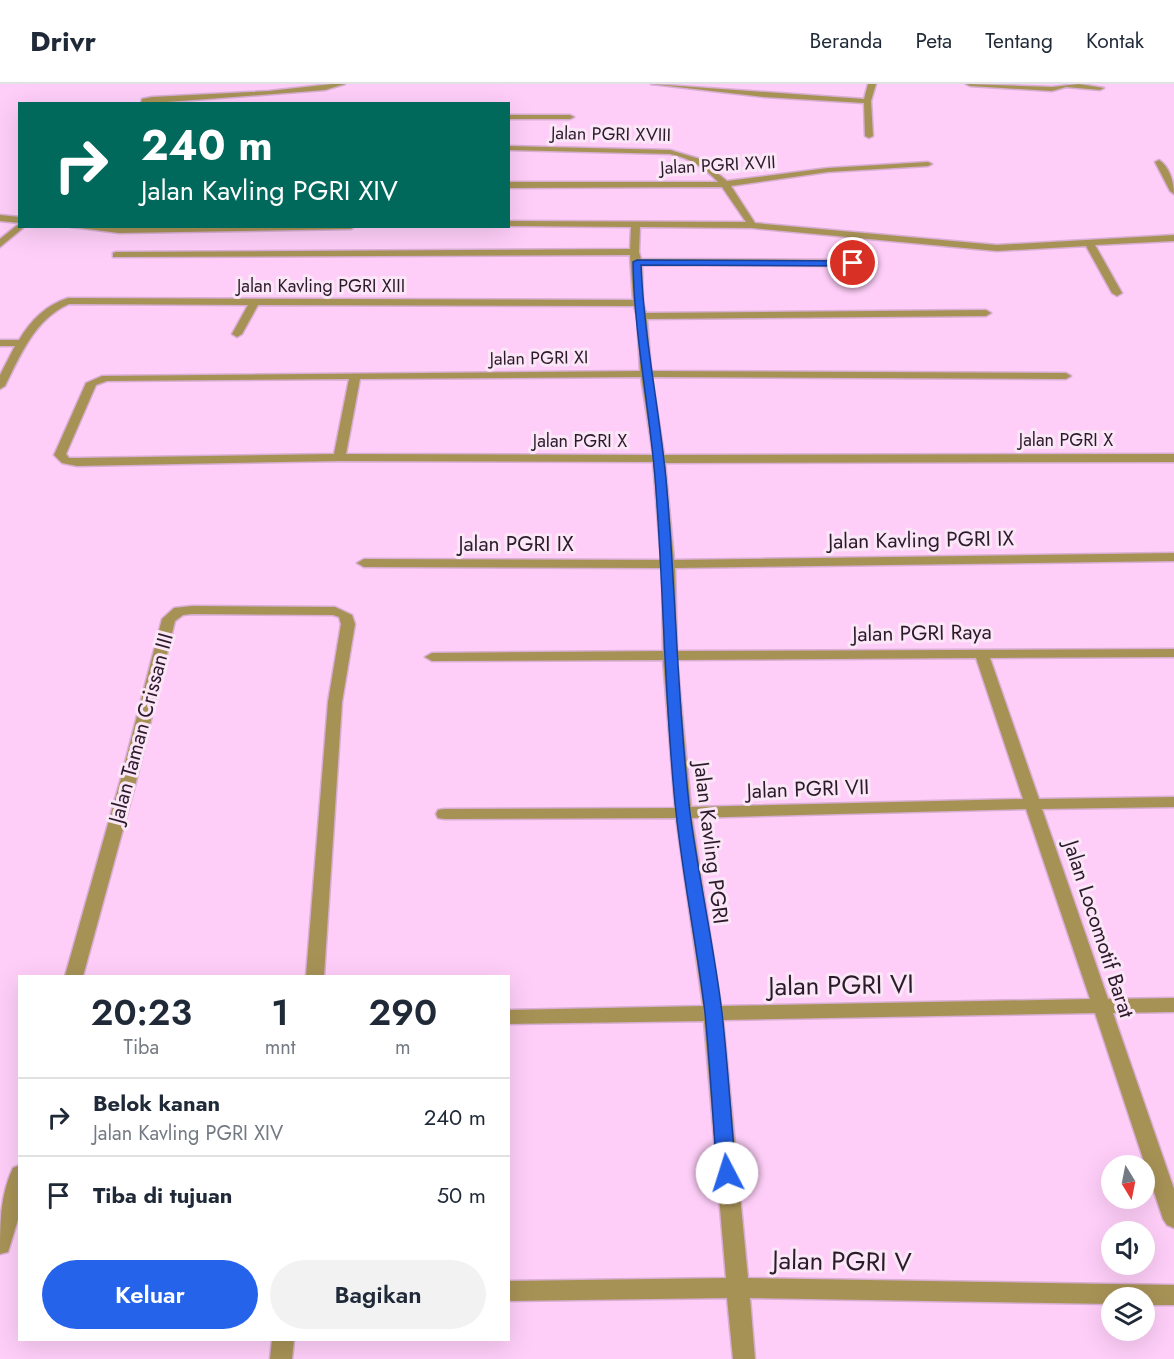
<!DOCTYPE html>
<html lang="id">
<style>
body{margin:0;font-family:Jost,sans-serif;background:#f2f2f3;color:#1f2937;height:100vh;display:flex;flex-direction:column;font-size:22px;white-space:nowrap}
*{box-sizing:border-box;margin:0}
p{font-size:20px;color:#747a83}
.icon{flex:none;width:33px;height:33px;fill:none;stroke:currentColor;stroke-width:2;stroke-linecap:round;stroke-linejoin:round}
.map{position:relative;flex:1;overflow:hidden}
.side{position:absolute;left:18px;top:891px;width:492px;height:366px;display:flex;flex-direction:column;background:#fff;border-radius:0px;box-shadow:0 6px 24px #0002}
.side>*{flex:none}
.banner{position:absolute;left:18px;top:18px;width:492px;height:126px;border-radius:0px;box-shadow:0 6px 24px #0002;background:#00695c;color:#fff;overflow:hidden}
.needle{width:39px;rotate:170deg}
.fabs{position:absolute;left:1101px;top:1071px;display:grid;gap:12px}
.fabs a{display:grid;place-items:center;width:54px;height:54px;border-radius:50%;background:#fff;box-shadow:0 6px 24px #0002;font-size:30px}
.pin{position:absolute;display:grid;place-items:center;width:51px;height:51px;color:#fff;margin:-26px;border:3px solid #fff;border-radius:50%;box-shadow:0 2px 6px #0007}
.me{position:absolute;width:66px;margin:-33px;rotate:355deg;stroke-linejoin:round;filter:drop-shadow(0 0 4px #0008)}
.turn{display:flex;align-items:center;gap:21px;height:126px;padding:0 24px;font-size:27px}
.turn .icon{width:78px;height:78px;stroke-width:2.5}
.turn b{display:block;font-size:42px;line-height:51px}
.eta{display:flex;justify-content:space-evenly;align-items:center;height:102px;text-align:center}
.eta b{font-size:36px;font-weight:600;line-height:42px}
.button{display:flex;gap:12px;margin-top:auto;padding:12px 24px}
.button a{flex:1;height:69px;border-radius:36px;background:#2563eb;color:#fff;font-size:24px;font-weight:600;line-height:69px;text-align:center}
.button a+a{background:#f2f2f3;color:#1f2937}
ul{padding:0;list-style:none}
li{display:flex;align-items:center;gap:18px;height:78px;padding:0 24px;border-top:2px solid #e0e1e3}
li div{flex:1}
li b{display:block;font-size:22px}
li em{font-style:normal}
header{display:flex;align-items:center;gap:36px;box-sizing:border-box;height:84px;padding:0 30px;background:#fff;border-bottom:2px solid #e0e1e3}
header strong{font-size:28px}
nav{display:flex;gap:33px;margin-inline-start:auto;font-size:21px}
.map>svg:first-child{display:block}
</style>
<header>
<strong>Drivr</strong>
<nav><a>Beranda</a><a>Peta</a><a>Tentang</a><a>Kontak</a></nav>
</header>
<div class="map">
<svg width="1174" height="1275" viewBox="0 0 1174 1275">
<rect width="100%" height="100%" fill="#fecef8"/>
<g fill="none" stroke-linecap="round" stroke-linejoin="round">
<g stroke="#d8aed3" stroke-width="3">
<g id="minor">
<polygon points="332,0 345,0 325,6 141,20 142,15 152,13 269,7"/>
<polygon points="651,0 864,15 868,0 876,0 871,17 873,52 869,54 865,52 864,19 764,13"/>
<polygon points="966,0 1052,3 1079,0 1104,4 1100,6 1066,3 1052,7 970,2"/>
<polygon points="508,31 570,31 574,33 570,35 508,35"/>
<path d="M 508,62 L 670,66 L 700,75 L 727,97 L 828,84 L 928,78 L 932,80 L 928,82 L 828,88 L 731,102 L 755,139 L 997,161 L 1174,151 L 1174,157 L 1095,161 L 1122,209 L 1117,212 L 1112,209 L 1086,162 L 997,167 L 752,144 L 640,143 L 639,168 L 641,175 L 853,176 L 858,179 L 853,182 L 642,181 L 643,219 L 646,229 L 986,226 L 991,229 L 986,232 L 647,235 L 651,287 L 1066,289 L 1071,292 L 1066,295 L 652,293 L 664,371 L 1174,370 L 1174,378 L 665,379 L 674,476 L 1174,469 L 1174,477 L 675,484 L 677,567 L 1174,565 L 1174,573 L 990,574 L 1039,715 L 1174,713 L 1174,723 L 1042,725 L 1108,915 L 1174,914 L 1174,928 L 1113,929 L 1174,1105 L 1174,1144 L 1167,1141 L 1163,1135 L 1095,929 L 723,936 L 748,1194 L 1174,1201 L 1174,1221 L 1144,1221 L 1144,1214 L 1112,1214 L 1112,1220 L 750,1214 L 755,1275 L 733,1275 L 727,1214 L 508,1217 L 508,1197 L 726,1194 L 704,937 L 508,940 L 508,926 L 703,922 L 676,734 L 444,735 L 438,734 L 436,730 L 438,726 L 444,725 L 675,724 L 663,576 L 432,577 L 425,573 L 432,569 L 663,567 L 662,484 L 364,483 L 357,479 L 364,475 L 661,476 L 653,378 L 339,377 L 77,382 L 62,379 L 54,371 L 86,299 L 102,292 L 640,287 L 637,232 L 634,222 L 258,221 L 242,250 L 237,253 L 232,250 L 248,221 L 69,220 C 35,235 21,270 5,302 L 0,305 L 0,291 L 15,262 L 0,262 L 0,256 L 19,256 C 31,236 46,221 68,214 L 633,216 L 630,171 L 113,173 L 113,169 L 116,168 L 630,165 L 631,143 L 507,142 L 508,137 L 746,138 L 722,103 L 508,104 L 508,98 L 718,98 C 704,83 690,74 670,70 L 508,66 ZM 641,293 L 653,371 L 346,370 L 360,295 ZM 349,295 L 334,370 L 77,374 L 69,374 L 66,370 L 96,301 L 107,297 ZM 976,574 L 1023,715 L 691,723 L 677,576 ZM 1026,725 L 1090,915 L 721,922 L 692,734 Z"/>
<path d="M 1159,76 C 1169,82 1174,98 1174,110 L 1170,107 L 1155,78 Z"/>
<polygon points="0,131 20,133 20,139 0,137"/>
<polygon points="20,139 20,142 23,144 0,163 0,155"/>
<polygon points="64,142 355,142 351,145 119,149"/>
<polygon points="192,522 335,523 352,531 355,540 342,618 324,892 306,892 328,618 341,540 339,533 333,531 192,530 183,531 175,537 137,694 83,892 65,892 121,694 162,535 174,524"/>
<path d="M 20,1081 L 20,1129 L 8,1168 L 0,1170 C 0,1140 0,1112 13,1084 Z"/>
<polygon points="272,1256 294,1256 292,1275 270,1275"/>
</g>
</g>
<use href="#minor" fill="#a79256" fill-rule="evenodd"/>
</g>
<path fill="#2563eb" stroke="#184099" stroke-width="1.5" d="M 637,176 L 853,177 L 857,179 L 853,182 L 641,181 C 644,253 659,324 666,395 C 676,506 677,618 690,729 C 699,796 714,862 722,929 C 728,982 731,1036 736,1089 L 733,1095 L 727,1097 L 720,1095 L 717,1089 C 713,1036 710,982 705,929 C 697,862 683,795 676,728 C 664,617 664,505 655,393 C 649,321 634,250 633,178 Z"/>
<g text-anchor="middle" dominant-baseline="central" stroke-width="6" stroke-linejoin="round" paint-order="stroke">
<g font-size="18" fill="#2b1a29" stroke="#fae6f7">
<text transform="translate(611 50) rotate(1)">Jalan PGRI XVIII</text>
<text transform="translate(718 81) rotate(-3)">Jalan PGRI XVII</text>
<text x="321" y="202">Jalan Kavling PGRI XIII</text>
<text transform="translate(539 274) rotate(-1)">Jalan PGRI XI</text>
<text x="1066" y="356">Jalan PGRI X</text>
<text x="580" y="357">Jalan PGRI X</text>
</g>
<g font-size="21" fill="#2b1a29" stroke="#fae6f7">
<text transform="translate(921 456) rotate(-1)">Jalan Kavling PGRI IX</text>
<text x="516" y="460">Jalan PGRI IX</text>
<text transform="translate(922 549) rotate(-1)">Jalan PGRI Raya</text>
<text transform="translate(141 644) rotate(-75)">Jalan Taman Crissan III</text>
<text transform="translate(808 705) rotate(-2)">Jalan PGRI VII</text>
<text transform="translate(711 759) rotate(83)">Jalan Kavling PGRI</text>
<text transform="translate(1099 845) rotate(72)">Jalan Locomotif Barat</text>
</g>
<g font-size="26" fill="#2b1a29" stroke="#fae6f7">
<text transform="translate(841 901) rotate(-1)">Jalan PGRI VI</text>
<text transform="translate(842 1177) rotate(1)">Jalan PGRI V</text>
</g>
</g>
</svg>
<div class="fabs">
<a><svg class="needle" viewBox="-14 -14 28 28"><path d="M0-13l5 13h-10z" fill="#e53935"/><path d="M0 13l5-13h-10z" fill="#747a83"/></svg></a>
<a><svg class="icon" aria-label="sound" viewBox="0 0 24 24"><path d="M4 9h4l5-4v14l-5-4H4zM17 9q2 3 0 6"/></svg></a>
<a><svg class="icon" aria-label="layers" viewBox="0 0 24 24"><path d="M12 4l9 5-9 5-9-5zM3 14l9 5 9-5"/></svg></a>
</div>
<div class="pin" style="left:853px;top:179px;background:#d93025"><svg class="icon" aria-label="arrive" viewBox="0 0 24 24"><path d="M6 21V4h12l-3 4 3 4H6"/></svg></div>
<svg class="me" style="left:727px;top:1089px" viewBox="-20 -20 40 40"><circle r="19" fill="#fff"/><path d="M0-13L10 11 0 6-10 11z" fill="#2563eb"/></svg>
<div class="banner">
<div class="turn"><svg class="icon" aria-label="right" viewBox="0 0 24 24"><path d="M7 20v-9h11M14 6l5 5-5 5"/></svg><div><b>240 m</b>Jalan Kavling PGRI XIV</div></div>
</div>
<section class="side">
<div class="eta">
<div><b>20:23</b><p>Tiba</p></div>
<div><b>1</b><p>mnt</p></div>
<div><b>290</b><p>m</p></div>
</div>
<ul>
<li><svg class="icon" aria-label="right" viewBox="0 0 24 24"><path d="M7 20v-9h11M14 6l5 5-5 5"/></svg><div><b>Belok kanan</b><p>Jalan Kavling PGRI XIV</p></div><em>240 m</em></li>
<li><svg class="icon" aria-label="arrive" viewBox="0 0 24 24"><path d="M6 21V4h12l-3 4 3 4H6"/></svg><div><b>Tiba di tujuan</b></div><em>50 m</em></li>
</ul>
<div class="button"><a>Keluar</a><a>Bagikan</a></div>
</section>
</div>
